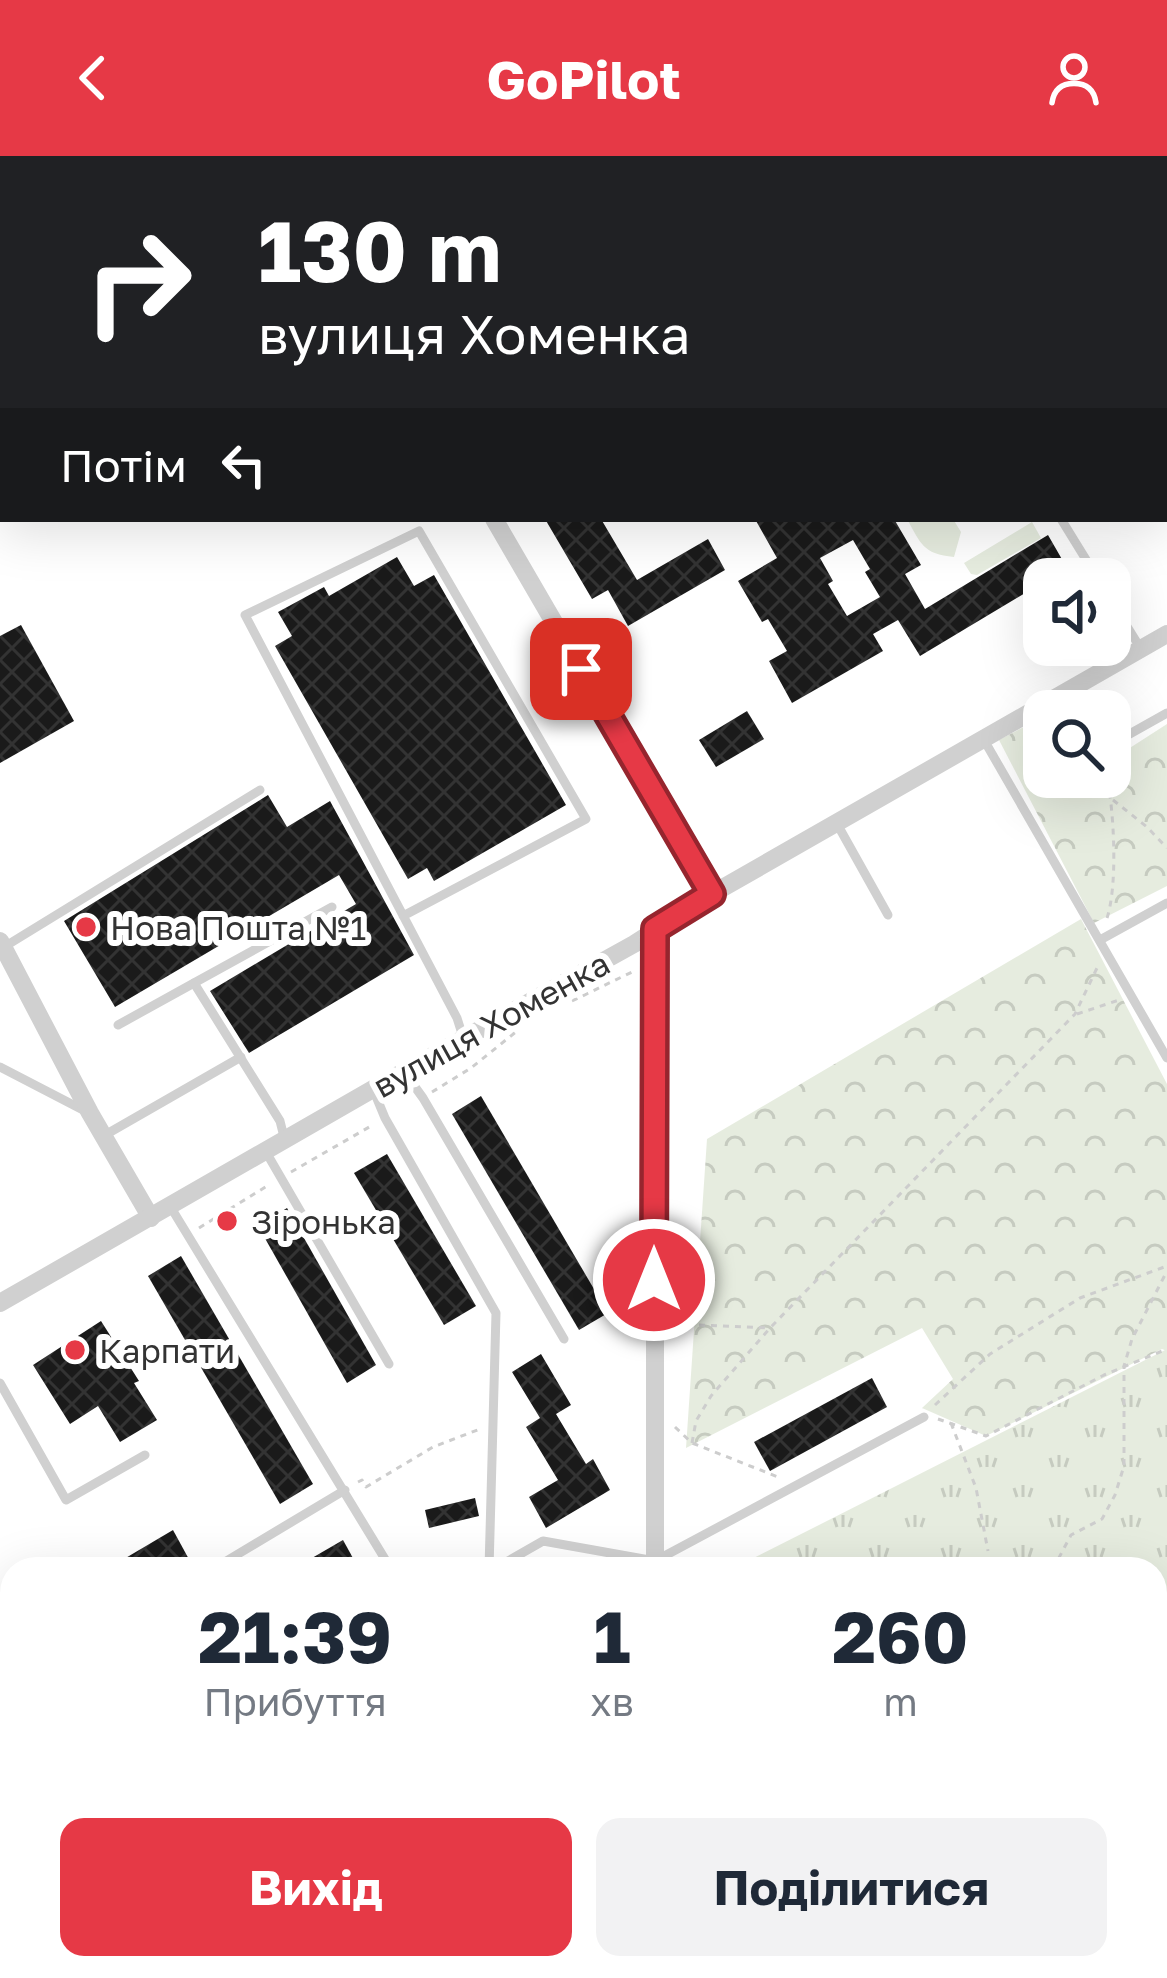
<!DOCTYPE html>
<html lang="uk">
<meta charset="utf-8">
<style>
body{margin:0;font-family:"Golos Text",sans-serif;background:#f2f2f3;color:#1f2937;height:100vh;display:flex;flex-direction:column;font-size:45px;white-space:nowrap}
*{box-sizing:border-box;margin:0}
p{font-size:39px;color:#747a83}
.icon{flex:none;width:66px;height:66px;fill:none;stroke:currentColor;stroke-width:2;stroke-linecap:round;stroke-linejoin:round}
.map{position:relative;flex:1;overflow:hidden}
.side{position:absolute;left:0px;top:1401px;width:1167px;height:423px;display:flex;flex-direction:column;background:#fff;border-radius:36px 36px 0 0;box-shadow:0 12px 48px #0002}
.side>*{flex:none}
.top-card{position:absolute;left:0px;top:0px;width:1167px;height:366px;box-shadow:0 12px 48px #0002;background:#202124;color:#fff;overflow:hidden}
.tools{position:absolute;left:1023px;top:402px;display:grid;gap:24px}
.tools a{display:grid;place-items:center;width:108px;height:108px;border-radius:24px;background:#fff;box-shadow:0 12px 48px #0002;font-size:60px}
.pin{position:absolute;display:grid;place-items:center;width:102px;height:102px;color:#fff;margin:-51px;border-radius:24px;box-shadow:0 6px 18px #0006}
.me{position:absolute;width:132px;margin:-66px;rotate:0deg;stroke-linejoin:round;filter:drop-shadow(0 0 9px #0008)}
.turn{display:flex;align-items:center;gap:42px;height:252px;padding:0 60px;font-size:54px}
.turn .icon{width:156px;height:156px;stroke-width:2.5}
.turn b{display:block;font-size:84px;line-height:102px}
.then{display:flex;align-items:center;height:114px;padding:0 60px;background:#0003;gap:24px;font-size:45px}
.eta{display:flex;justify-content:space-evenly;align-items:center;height:204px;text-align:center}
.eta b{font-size:72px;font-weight:700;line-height:84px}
.action{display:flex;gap:24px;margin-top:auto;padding:24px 60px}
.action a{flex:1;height:138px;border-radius:24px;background:#e63946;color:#fff;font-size:48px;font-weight:700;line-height:138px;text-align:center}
.action a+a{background:#f2f2f3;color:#1f2937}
header{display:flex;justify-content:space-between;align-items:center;height:156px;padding:0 60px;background:#e63946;color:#fff;font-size:54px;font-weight:700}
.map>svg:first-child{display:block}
</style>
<header><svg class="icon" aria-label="back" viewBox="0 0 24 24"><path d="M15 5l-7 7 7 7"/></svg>GoPilot<svg class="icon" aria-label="person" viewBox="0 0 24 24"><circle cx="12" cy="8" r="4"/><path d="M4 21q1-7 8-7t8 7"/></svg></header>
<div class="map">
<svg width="1167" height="1822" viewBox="0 0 1167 1822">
<defs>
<pattern id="forest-crowns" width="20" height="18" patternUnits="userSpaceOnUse" patternTransform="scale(3)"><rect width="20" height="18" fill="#e6ecdf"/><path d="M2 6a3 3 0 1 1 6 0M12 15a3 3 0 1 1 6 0" fill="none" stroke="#c6cbc0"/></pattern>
<pattern id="park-tufts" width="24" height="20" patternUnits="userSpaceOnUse" patternTransform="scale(3)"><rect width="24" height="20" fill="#e6ecdf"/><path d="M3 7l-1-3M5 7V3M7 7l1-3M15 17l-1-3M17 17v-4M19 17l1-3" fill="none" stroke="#c6cbc0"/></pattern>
<pattern id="building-cross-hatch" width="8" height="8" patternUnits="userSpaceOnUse" patternTransform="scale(3)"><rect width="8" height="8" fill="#1a1a1a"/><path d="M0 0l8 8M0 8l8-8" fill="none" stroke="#333"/></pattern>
</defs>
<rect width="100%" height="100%" fill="#fff"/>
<g fill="#e6ecdf">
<path d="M 907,363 L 953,363 L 961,376 L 954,401 C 923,398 921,388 907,363 Z"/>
<polygon points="1032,366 1041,382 977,419 971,418 964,407"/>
<polygon points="676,1812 843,1812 848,1822 676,1822"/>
</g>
<g fill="url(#forest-crowns)">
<polygon points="1043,561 1044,621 1110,621 1110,597 1122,597 1167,568 1167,730 1094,767 999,584"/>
<polygon points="1081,763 1167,928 1167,1195 1162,1193 986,1280 922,1252 953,1223 922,1172 686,1292 707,983"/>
</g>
<polygon fill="url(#park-tufts)" points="1167,1193 1167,1822 848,1822 843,1812 1155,1812 1155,1413 732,1413"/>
<g fill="url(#building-cross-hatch)" fill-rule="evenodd">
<polygon points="545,363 601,363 637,424 708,383 725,414 628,470 608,434 592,443"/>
<path d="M 755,363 L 894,363 L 921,409 L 905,418 L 925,453 L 1048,379 L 1067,412 L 920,500 L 898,464 L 873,478 L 883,495 L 792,547 L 769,505 L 787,495 L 768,463 L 762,466 L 738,425 L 777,402 ZM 853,384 L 870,413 L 865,416 L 880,441 L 847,460 L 828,428 L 833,425 L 820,402 Z"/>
<polygon points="397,401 414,430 434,419 566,649 434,725 427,712 408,723 275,490 292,480 278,456 324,431 329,440"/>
<polygon points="21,469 74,565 0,607 0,480"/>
<polygon points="747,555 764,583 716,611 699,584"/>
<polygon points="268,639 287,671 330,645 414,799 249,897 210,835 356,748 339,719 115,851 64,765"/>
<polygon points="481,940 608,1157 579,1174 452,958"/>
<polygon points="387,998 476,1150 444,1169 354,1017"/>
<polygon points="287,1052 376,1209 347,1227 258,1070"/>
<polygon points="181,1100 313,1328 280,1348 148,1120"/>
<polygon points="101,1165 139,1225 134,1227 157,1264 120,1286 98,1250 70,1268 33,1209"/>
<polygon points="541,1198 571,1249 556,1258 586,1308 593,1303 610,1334 546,1372 529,1341 558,1324 526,1271 540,1262 512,1216"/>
<polygon points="872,1222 887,1251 770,1315 754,1286"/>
<polygon points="475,1342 479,1360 429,1372 425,1354"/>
<polygon points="173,1374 191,1407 182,1413 107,1413"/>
<polygon points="343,1384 359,1413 319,1413 312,1402"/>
</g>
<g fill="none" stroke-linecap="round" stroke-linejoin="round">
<g stroke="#cdcdcd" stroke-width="3" stroke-dasharray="6 6" stroke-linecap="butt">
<polyline points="1113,644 1147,671 1167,692"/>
<path d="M 1107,762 C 1118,728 1114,656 1107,621"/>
<polyline points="572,845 632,816"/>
<polyline points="1077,858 1119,844"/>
<polyline points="432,936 471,912 517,875"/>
<polyline points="291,1016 371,970"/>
<polyline points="199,1072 267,1030"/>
<polyline points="675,1168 768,1172"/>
<polyline points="935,1249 990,1198 1080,1142 1167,1110"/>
<polyline points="938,1263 986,1280 1104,1219 1167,1193"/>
<polyline points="951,1267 976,1332 988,1395"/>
<polyline points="675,1271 692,1287 778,1321"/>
<polyline points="692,1287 696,1265 711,1240 770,1172 1075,858 1097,812"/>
<polyline points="358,1326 362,1324 366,1331 433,1291 480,1273"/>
<polyline points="1053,1413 1071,1379 1102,1363 1115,1339 1124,1310 1124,1210 1132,1183 1167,1115"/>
</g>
<g stroke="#d0d0d0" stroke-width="9">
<polyline points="847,0 848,3"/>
<polyline points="1102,0 1103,3"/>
<polyline points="1164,99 1167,103"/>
<polyline points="1164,166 1167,172"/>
<polyline points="1164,282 1167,262"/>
<polyline points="1164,352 1167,357"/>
<polyline points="1061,363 1098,423"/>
<polyline points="1110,443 1141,493"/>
<polyline points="984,584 1167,902"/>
<polyline points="1110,589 1167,557"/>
<polyline points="836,666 888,759"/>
<polyline points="403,760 586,663 419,375 245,459 457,862 464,884"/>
<polyline points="1100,784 1167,747"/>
<polyline points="4,791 260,634"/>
<polyline points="118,869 194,827"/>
<polyline points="0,911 85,955"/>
<polyline points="405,917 423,942 564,1183"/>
<polyline points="373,933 385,962 496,1157 489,1413"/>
<polyline points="105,979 241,901"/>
<polyline points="285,985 280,965 194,827 332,751"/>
<polyline points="266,996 389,1208"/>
<polyline points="170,1050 391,1413"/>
<polyline points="0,1227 66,1344 145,1299"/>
<polyline points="213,1413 345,1334"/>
<polyline points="494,1413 543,1385 655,1405 924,1261"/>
<polyline points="975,1413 991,1406"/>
<polyline points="0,1541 12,1534"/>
<polyline points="270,1812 275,1822"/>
<polyline points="565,1812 570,1822"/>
<polyline points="704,1812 716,1822"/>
<polyline points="1152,1812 1157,1822"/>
<polyline points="244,1822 262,1812"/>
<polyline points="333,1822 347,1814"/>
<polyline points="537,1822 552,1812"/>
</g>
<g stroke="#d0d0d0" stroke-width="18">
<polyline points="280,0 282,3"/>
<polyline points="494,363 712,738"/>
<polyline points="655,773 655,1413"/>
<polyline points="0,785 90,957 151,1062"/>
<polyline points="0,1147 373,933 634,788 712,738 1167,478"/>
<polyline points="654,1822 654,1812"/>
</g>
</g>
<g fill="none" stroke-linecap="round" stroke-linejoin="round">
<g stroke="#96252e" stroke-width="30">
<polyline id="route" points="581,513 712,738 655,773 654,1124"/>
</g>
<use href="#route" stroke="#e63946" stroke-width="21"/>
</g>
<g fill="#e63946" stroke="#fff" stroke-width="4.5">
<circle cx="86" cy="771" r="12"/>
<circle cx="227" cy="1065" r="12"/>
<circle cx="75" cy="1194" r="12"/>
</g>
<g text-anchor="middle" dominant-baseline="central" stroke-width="12" stroke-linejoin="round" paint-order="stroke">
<g font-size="33" fill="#333" stroke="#fff" text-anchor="start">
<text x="110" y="771">Нова Пошта №1</text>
<text x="251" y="1065">Зіронька</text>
<text x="99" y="1194">Карпати</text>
</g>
<g font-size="33" fill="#333" stroke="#fff">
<text transform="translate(491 868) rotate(-29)">вулиця Хоменка</text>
</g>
</g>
</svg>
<div class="tools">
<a><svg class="icon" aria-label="sound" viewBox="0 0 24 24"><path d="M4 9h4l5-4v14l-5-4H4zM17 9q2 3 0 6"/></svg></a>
<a><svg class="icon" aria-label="search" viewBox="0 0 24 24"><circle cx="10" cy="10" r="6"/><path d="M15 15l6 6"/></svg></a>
</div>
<div class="pin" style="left:581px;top:513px;background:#d93025"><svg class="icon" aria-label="arrive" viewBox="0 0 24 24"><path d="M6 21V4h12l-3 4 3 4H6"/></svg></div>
<svg class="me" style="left:654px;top:1124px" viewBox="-20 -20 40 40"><circle r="17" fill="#e63946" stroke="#fff" stroke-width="3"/><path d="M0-11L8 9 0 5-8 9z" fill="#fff"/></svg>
<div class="top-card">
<div class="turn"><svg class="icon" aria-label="right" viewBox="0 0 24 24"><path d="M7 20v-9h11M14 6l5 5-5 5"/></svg><div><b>130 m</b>вулиця Хоменка</div></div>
<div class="then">Потім<svg class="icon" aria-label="left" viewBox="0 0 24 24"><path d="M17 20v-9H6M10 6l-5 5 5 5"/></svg></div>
</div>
<section class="side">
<div class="eta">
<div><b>21:39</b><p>Прибуття</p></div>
<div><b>1</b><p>хв</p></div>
<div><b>260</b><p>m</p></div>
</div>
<div class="action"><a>Вихід</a><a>Поділитися</a></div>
</section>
</div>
